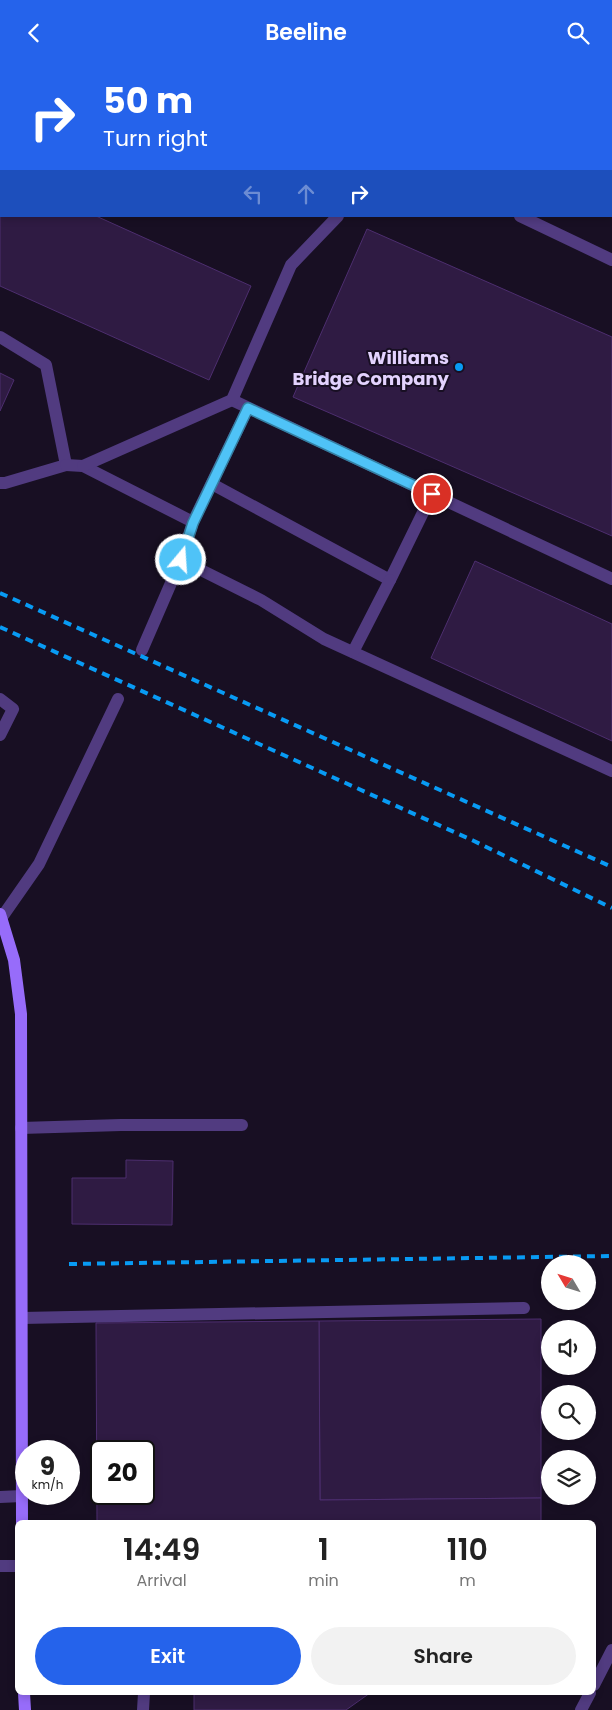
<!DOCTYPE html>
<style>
body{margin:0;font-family:Poppins,sans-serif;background:#f2f2f2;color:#222;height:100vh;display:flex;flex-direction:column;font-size:19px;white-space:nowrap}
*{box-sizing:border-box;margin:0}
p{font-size:16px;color:#767676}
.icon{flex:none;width:28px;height:28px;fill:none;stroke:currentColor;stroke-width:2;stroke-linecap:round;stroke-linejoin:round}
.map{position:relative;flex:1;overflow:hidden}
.panel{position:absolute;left:15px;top:1455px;width:581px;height:175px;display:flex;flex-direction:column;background:#fff;border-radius:8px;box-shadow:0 2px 8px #0003}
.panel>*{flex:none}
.banner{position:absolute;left:0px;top:0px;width:612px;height:152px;box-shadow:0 2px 8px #0003;background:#2563eb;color:#fff;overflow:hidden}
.needle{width:32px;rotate:308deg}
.fabs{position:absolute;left:541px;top:1190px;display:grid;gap:10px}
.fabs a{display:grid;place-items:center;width:55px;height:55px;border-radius:50%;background:#fff;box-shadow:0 2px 8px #0003;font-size:25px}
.speed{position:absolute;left:15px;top:1375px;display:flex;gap:10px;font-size:25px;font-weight:700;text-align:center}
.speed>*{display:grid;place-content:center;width:65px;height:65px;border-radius:50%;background:#fff;box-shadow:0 2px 8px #0003;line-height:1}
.speed small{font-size:12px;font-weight:400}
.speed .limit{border:2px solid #111;border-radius:8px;background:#fff;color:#111}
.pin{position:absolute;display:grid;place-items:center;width:42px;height:42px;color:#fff;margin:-21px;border:2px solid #fff;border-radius:50%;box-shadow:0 1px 5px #0007}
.me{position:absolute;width:55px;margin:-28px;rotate:18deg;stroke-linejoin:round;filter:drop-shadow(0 0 4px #0008)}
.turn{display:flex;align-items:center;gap:18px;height:105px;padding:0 20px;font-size:22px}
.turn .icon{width:65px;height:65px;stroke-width:2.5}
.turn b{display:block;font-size:35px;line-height:42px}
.lanes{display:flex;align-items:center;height:48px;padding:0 20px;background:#0003;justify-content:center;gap:25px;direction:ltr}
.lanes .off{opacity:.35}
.eta{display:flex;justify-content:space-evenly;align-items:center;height:85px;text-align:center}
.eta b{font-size:30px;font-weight:600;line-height:35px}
.cta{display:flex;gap:10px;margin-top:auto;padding:10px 20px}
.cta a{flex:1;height:58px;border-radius:30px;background:#2563eb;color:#fff;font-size:20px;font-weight:600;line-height:58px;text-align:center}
.cta a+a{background:#f2f2f2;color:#222}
header{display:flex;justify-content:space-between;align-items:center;height:65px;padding:0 20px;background:#2563eb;color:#fff;font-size:22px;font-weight:600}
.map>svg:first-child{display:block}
</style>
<header><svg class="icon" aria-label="back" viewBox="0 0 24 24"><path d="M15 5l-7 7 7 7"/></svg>Beeline<svg class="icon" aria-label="search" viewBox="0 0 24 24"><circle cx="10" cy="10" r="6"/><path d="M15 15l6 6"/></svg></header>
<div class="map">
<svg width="612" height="1645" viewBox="0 0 612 1645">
<rect width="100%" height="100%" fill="#180f23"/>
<g fill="#2f1b43" stroke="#4d2e6f" fill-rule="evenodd">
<polygon points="0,109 1,151 96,151 251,221 209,315 0,221"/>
<polygon points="367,164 612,272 612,471 293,332"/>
<polygon points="0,308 14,315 0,346"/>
<polygon points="475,496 612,559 612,676 431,593"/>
<polygon points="126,1095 173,1096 172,1160 72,1159 72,1113 126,1113"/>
<polygon points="541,1254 541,1433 320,1435 319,1256"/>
<path d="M 319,1256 L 320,1435 L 541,1433 L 541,1458 L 97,1458 L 96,1258 ZM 101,1386 L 144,1386 L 144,1429 L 101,1429 Z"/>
<polygon points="194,1628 370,1628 346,1645 194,1645"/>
</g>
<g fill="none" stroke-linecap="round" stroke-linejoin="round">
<g stroke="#513b80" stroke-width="12">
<polyline points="484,0 487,1"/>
<polyline points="611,55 612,55"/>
<polyline points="520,151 612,195"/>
<polyline points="0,272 46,300 66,400 5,418 0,418"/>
<polyline points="232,335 612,514"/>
<polyline points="66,400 83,401 193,457 181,495 261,535 324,574 612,706"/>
<polyline points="83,401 232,335 291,200 338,151"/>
<polyline points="212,419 390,515 432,429"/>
<polyline points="193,457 248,343"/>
<polyline points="142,585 181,495"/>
<polyline points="353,587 390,515"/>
<polyline points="0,634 13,644 0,670"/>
<polyline points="2,852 39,799 118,634"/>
<polyline points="21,1063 121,1060 242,1060"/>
<polyline points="22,1253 524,1243"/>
<polyline points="0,1432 22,1431"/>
<polyline points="594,1620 612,1585"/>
<polyline points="143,1645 144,1628"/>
<polyline points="581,1645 590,1628"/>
</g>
<polyline stroke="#513b80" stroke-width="12" points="0,1501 18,1501"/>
<g stroke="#976cfa" stroke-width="12">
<polyline points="0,849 14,895 21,949 22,1458"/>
<polyline points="24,1628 25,1645"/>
</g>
<g stroke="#089bf4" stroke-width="4" stroke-dasharray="8 6" stroke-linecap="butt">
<polyline points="0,528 612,802"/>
<polyline points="0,562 474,776 612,843"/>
<polyline points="69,1199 612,1191"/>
</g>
</g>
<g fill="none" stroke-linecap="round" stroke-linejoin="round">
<g stroke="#337fa1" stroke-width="12">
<polyline id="route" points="181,495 193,458 248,343 432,429"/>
</g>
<use href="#route" stroke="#4fc3f7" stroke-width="9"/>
</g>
<circle fill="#089bf4" stroke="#180f23" stroke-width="2" cx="459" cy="302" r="5"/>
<g text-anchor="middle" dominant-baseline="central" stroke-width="4" stroke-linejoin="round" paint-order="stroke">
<g font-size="18" font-weight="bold" fill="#e3d2fe" stroke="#180f23" text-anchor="end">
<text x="449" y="292">Williams<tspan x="449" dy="21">Bridge Company</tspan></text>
</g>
</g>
</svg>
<div class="fabs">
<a><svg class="needle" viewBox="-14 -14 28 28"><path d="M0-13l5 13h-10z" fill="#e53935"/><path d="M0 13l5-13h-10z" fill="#767676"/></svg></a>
<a><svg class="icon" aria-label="sound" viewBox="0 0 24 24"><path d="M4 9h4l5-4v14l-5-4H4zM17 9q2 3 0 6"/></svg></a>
<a><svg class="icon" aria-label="search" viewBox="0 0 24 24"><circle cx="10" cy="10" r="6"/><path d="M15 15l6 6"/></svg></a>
<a><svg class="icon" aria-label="layers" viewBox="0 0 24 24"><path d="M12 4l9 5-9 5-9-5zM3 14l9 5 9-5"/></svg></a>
</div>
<div class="speed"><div>9<small>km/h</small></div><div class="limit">20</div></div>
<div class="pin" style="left:432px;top:429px;background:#d93025"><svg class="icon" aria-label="arrive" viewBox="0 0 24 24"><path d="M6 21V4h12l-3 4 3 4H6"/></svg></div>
<svg class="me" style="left:181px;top:495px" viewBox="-20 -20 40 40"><circle r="17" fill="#4fc3f7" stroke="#fff" stroke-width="3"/><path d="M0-11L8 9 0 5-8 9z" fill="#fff"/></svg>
<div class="banner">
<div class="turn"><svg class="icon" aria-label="right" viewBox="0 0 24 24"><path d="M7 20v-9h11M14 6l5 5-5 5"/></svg><div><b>50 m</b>Turn right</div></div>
<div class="lanes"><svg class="icon off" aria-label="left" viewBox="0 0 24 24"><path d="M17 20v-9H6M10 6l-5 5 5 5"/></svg><svg class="icon off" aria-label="ahead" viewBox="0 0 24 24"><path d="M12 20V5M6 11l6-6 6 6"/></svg><svg class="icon" aria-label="right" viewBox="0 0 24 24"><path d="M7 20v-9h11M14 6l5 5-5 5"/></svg></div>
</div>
<section class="panel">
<div class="eta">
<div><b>14:49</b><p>Arrival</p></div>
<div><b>1</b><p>min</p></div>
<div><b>110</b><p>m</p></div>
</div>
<div class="cta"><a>Exit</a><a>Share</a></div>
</section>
</div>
